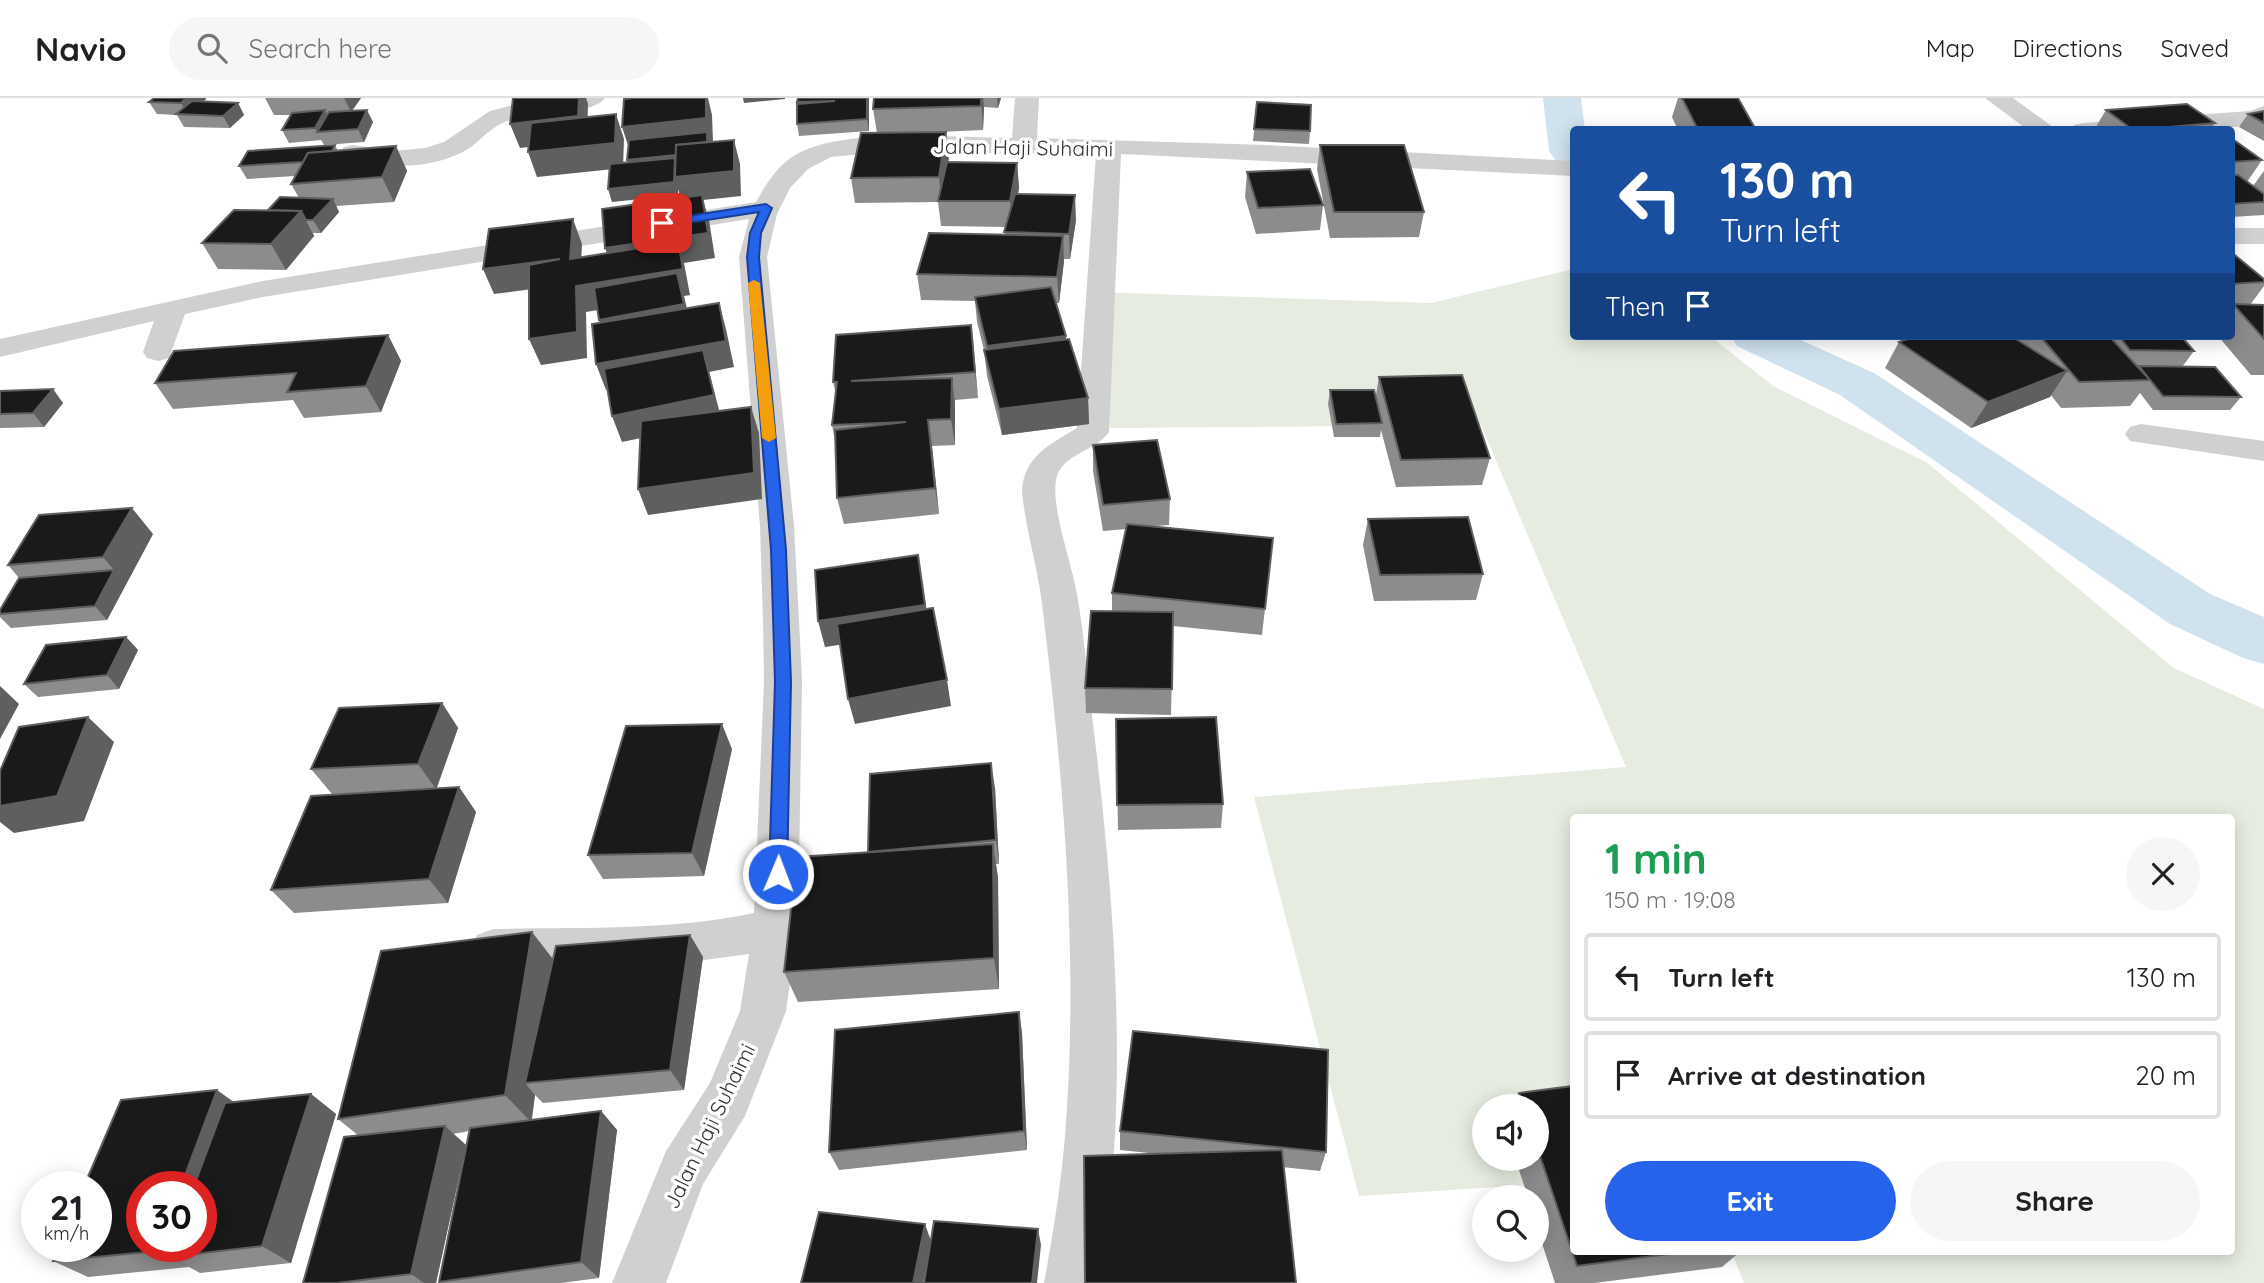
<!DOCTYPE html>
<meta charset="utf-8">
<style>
body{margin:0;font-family:Quicksand,sans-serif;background:#f6f6f6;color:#202124;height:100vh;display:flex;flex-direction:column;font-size:26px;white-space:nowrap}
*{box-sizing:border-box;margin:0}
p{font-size:23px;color:#757577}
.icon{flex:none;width:38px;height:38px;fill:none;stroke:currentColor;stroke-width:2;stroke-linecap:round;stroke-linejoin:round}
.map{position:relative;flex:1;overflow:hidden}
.panel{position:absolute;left:1570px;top:716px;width:665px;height:441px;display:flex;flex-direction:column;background:#fff;border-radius:7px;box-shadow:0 4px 18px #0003}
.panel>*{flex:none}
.top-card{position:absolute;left:1570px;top:28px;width:665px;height:214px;border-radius:7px;box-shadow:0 4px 18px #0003;background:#1a4fa0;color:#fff;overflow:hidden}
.fabs{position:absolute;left:1472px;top:996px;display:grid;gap:14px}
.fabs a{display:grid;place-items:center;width:77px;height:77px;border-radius:50%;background:#fff;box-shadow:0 4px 18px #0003;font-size:35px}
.speed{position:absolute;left:21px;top:1073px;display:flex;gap:14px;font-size:35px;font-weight:700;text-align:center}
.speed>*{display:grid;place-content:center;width:91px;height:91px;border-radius:50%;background:#fff;box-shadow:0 4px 18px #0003;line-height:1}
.speed small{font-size:18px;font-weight:400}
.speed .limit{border:10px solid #d22;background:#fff;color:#111}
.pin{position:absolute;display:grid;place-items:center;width:60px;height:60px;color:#fff;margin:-30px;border-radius:14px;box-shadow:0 4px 10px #0006}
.me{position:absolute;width:77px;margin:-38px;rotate:1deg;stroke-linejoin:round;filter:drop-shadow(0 0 5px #0008)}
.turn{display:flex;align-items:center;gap:24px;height:147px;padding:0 35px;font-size:32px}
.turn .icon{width:91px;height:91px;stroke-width:2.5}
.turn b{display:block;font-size:49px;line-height:60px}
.then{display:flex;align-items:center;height:66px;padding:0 35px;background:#0003;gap:14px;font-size:26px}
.round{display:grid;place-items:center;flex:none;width:74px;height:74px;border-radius:37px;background:#f6f6f6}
.head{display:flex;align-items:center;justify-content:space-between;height:119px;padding:0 35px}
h1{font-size:42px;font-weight:700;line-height:52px;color:#1e9e55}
.action{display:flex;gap:14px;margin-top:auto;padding:14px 35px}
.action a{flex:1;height:80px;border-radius:42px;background:#2563eb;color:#fff;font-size:28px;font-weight:700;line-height:80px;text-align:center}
.action a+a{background:#f6f6f6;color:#202124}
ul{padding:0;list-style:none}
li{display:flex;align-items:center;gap:21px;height:88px;margin:0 14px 10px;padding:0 21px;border:4px solid #e0e0e0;border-radius:7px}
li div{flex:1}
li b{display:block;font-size:26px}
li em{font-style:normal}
header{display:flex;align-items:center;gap:42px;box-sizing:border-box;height:98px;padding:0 35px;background:#fff;border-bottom:2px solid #e0e0e0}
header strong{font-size:33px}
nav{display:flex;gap:38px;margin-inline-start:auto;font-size:24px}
.search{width:490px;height:63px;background:#f6f6f6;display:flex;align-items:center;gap:18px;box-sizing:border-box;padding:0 24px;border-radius:38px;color:#757577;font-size:26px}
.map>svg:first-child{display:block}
</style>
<header>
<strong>Navio</strong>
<div class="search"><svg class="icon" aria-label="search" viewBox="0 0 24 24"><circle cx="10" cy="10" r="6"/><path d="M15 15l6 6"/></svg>Search here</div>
<nav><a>Map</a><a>Directions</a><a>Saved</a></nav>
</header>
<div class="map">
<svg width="2264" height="1185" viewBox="0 0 2264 1185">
<rect width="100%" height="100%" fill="#fff"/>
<path fill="#e6ecdf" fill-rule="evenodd" d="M 1573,171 L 1573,238 L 1710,238 L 1773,288 L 1926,364 L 2174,570 L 2264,611 L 2264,1185 L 1744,1185 L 1731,1153 L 2231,1153 L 2231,719 L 1573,719 L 1573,1084 L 1359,1098 L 1254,699 L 1626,669 L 1481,327 L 1110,330 L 1090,194 L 1431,205 ZM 1484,1008 L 1536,1008 L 1536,1060 L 1484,1060 Z"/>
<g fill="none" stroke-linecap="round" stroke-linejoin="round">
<g fill="#cfe2ee" fill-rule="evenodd">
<polygon points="1543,0 1581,0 1585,32 1573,32 1573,71 1559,67 1549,53"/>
<polygon points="1731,238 1792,238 1874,275 2210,496 2264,519 2264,566 2243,560 2170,526 1840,297 1737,248"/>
</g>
<g fill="#d0d0d0" fill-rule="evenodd">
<path d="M 565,0 L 605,0 C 592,18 533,15 511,22 C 494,26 484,39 471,49 C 435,73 384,71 344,59 L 341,54 L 344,49 L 353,47 L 394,53 L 425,50 L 444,44 L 490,13 L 521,5 Z"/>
<path d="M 1015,0 L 1039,0 L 1037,40 L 1266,47 L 1573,63 L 1573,78 L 1121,56 L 1109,334 C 1096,354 1061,355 1056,382 C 1051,410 1072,466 1077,496 C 1084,536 1087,576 1092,617 C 1109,756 1122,897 1115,1038 C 1112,1087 1105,1136 1098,1185 L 1044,1185 C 1053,1136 1061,1087 1065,1038 C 1079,864 1064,686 1043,514 C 1039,473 1026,434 1022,394 C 1023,358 1051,346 1077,330 L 1096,56 L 883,54 L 831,59 L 808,71 L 790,90 L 777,116 L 767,159 L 794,428 L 799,522 L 802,584 L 798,830 L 786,913 L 745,1018 L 703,1086 L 666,1185 L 612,1185 L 666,1053 L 710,985 L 740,913 L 749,856 L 667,867 L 493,871 L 477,865 L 470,851 L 477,837 L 493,831 C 580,829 669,833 754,815 L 764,584 L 763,522 L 760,428 L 739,159 L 749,121 L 263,199 L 185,216 L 169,260 L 158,263 L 147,260 L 143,254 L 154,223 L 0,259 L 0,241 L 263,183 L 756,104 C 767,84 781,62 803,53 C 853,30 956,40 1012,40 Z"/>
<polygon points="1985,0 2013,0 2057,32 2028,32"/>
<polygon points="2264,8 2264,25 2256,27 2200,32 2071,32 2074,27 2083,25 2250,13"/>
<rect x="2231" y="130" width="33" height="16"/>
<polygon points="2141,326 2264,343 2264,363 2130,343 2125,336 2130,329"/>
</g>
</g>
<g fill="#8c8c8c">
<polygon points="265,0 361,0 352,13 373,24 364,44 324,47 321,42 289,45 282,32 291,17 274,17"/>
<polygon points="869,0 869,33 799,38 797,26 797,4"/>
<polygon points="874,0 1001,0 998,10 984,9 983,32 916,35 949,59 948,64 1017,65 1019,90 1018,96 1076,122 1070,161 1064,161 1059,205 1056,205 1066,241 1088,300 1089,326 1002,337 987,278 984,252 977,224 975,203 921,202 917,176 1005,137 1006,129 941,128 938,104 855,105 851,80 877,35 873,11"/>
<polygon points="1678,0 1738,0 1756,32 1678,32 1672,19"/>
<polygon points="206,1 204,3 238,5 244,17 230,30 184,29 177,17 157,16 149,4"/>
<polygon points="1257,4 1310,33 1309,46 1253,43"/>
<polygon points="2106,12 2215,25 2212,30 2219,32 2094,32"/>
<polygon points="2264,13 2264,43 2239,29 2248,16"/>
<polygon points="2231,40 2262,62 2247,84 2253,88 2264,73 2264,117 2231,119"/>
<polygon points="335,47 338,53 396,48 407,73 394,104 336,108 339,114 321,135 313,135 314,138 286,172 218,171 202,145 268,112 299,100 291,86 295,78 247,81 239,68"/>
<polygon points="1320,47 1424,114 1419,139 1330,140 1317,71"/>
<polygon points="1247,74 1323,107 1320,132 1256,136 1245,99"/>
<polygon points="2231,154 2264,181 2264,188 2250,207 2264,207 2264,277 2251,277 2218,238 2231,238"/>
<polygon points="971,227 978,300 955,302 955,347 932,348 939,416 844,426 837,400 835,343 832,327 836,296 833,284"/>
<polygon points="388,237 401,263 381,314 304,320 293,302 173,311 155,285"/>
<polygon points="1891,238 2011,238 2019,243 2022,238 2181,238 2194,253 2182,269 2241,299 2230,312 2153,312 2140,295 2130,308 2061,310 2051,297 2050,299 1971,330 1885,270 1899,244 1914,238 1893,240"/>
<polygon points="1379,279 1490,360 1482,387 1396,389 1381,332 1380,339 1334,339 1328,306 1330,292 1376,297"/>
<polygon points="0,293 63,305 44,329 0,330"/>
<polygon points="1093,347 1170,401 1169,427 1155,428 1273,440 1262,537 1173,528 1171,617 1086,615 1085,590 1112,513 1112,495 1126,431 1103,433 1093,373"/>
<polygon points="1368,421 1483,476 1476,502 1374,503 1363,447"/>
<polygon points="153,436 107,522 11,530 0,519 0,512 19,480 8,467"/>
<polygon points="126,539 138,552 119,591 38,599 24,586"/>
<polygon points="442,605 458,630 437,690 459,689 476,714 448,805 294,815 271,792 397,693 332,696 311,671"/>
<polygon points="1116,621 1223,706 1221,730 1118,732"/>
<polygon points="732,651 704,778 603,781 588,757"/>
<polygon points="995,690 999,766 996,766 998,780 999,891 798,904 784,874 868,754"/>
<polygon points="690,837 703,859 684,992 543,1005 535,997 532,1022 601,1013 617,1032 599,1180 561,1185 441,1185 439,1184 469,1033 453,1036 466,1047 436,1185 303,1185 359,1038 338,1021 553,862"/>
<polygon points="1019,914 1022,935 1027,1052 839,1072 829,1054"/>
<polygon points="1573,988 1573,1153 1741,1153 1722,1169 1594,1185 1555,1185 1536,1127 1536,1099 1528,1099 1515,1060 1536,1060 1536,1008 1511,1008 1519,995"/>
<polygon points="311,996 336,1016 291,1165 200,1175 189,1169 88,1179 53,1163 234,1004"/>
<polygon points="1120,1033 1326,1054 1320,1073 1120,1052"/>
</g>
<g fill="#5f5f5f">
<polygon points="186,0 206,0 206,1 188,17 181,5"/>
<polygon points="344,0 361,0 351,14"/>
<polygon points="579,0 586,0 588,6 587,42 520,50 510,26"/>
<polygon points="706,0 708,0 712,17 713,44 734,42 740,66 741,98 703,102 709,122 715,160 684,165 690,197 684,198 692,232 608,248 599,222 682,198 586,214 587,260 541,267 529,241 576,188 614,175 605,150 682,104 678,91 678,97 612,104 608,91 631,75 627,62 630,53 622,29"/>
<polygon points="743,0 785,0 785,1 744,5"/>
<polygon points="867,0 869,0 869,33 867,21"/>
<polygon points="981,0 983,0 984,9 983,32"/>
<polygon points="997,0 1001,0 998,10"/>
<polygon points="238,5 244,17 230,30 223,18"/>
<polygon points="325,12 331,25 317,34 321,43 315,30"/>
<polygon points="367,12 373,24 364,44 358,31"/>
<polygon points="616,16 624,41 623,70 537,79 528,54"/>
<polygon points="946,34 949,59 942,104 939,79"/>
<polygon points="396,48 407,73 394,104 382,79"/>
<polygon points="1017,65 1019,90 1012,129 1010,103"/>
<polygon points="1075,97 1076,122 1070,161 1069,136"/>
<polygon points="333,101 339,114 321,135 313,122"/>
<polygon points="301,113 314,138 286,172 271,146"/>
<polygon points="573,121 582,146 580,186 570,161"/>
<polygon points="1063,138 1064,164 1059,205 1057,179"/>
<polygon points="560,161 570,186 494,196 483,171"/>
<polygon points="719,205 726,231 734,269 709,274 722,323 622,344 612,318 708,274 606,292 596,266"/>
<polygon points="971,227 974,253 978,300 975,274"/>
<polygon points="388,237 401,263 381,314 366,288"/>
<polygon points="1066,238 1067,264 990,274 987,248"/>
<polygon points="2067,273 2050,299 1971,330 1988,304"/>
<polygon points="952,280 955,306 955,347 951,321"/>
<polygon points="53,291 63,305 44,329 33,315"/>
<polygon points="1088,300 1089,326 1002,337 999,311"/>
<polygon points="751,309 759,335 762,401 648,417 638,391"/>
<polygon points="928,322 932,348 939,416 935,390"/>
<polygon points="132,410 153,436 107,522 95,508 114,472 103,459"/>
<polygon points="918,457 930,533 825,549 818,523"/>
<polygon points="126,539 138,552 119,591 107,577"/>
<polygon points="947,582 951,608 855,626 848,601"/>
<polygon points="0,588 19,606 0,641"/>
<polygon points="442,605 458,630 436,691 418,666"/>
<polygon points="88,619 114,644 84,723 14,735 0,724 0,708"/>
<polygon points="722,626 732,651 704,778 692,755"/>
<polygon points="991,665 995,690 999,766 996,742"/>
<polygon points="459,689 476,714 448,805 429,781"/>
<polygon points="993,746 998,780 999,891 994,860"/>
<polygon points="532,834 556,865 525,985 535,997 531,1024 505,997"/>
<polygon points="690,837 703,859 684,992 670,972"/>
<polygon points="1019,914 1022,935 1027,1052 1024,1033"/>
<polygon points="217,992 245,1012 201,1088 181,1088"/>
<polygon points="311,996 336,1016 291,1165 262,1148"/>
<polygon points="601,1013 617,1032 599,1180 581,1164"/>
<polygon points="445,1028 466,1047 436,1185 424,1185 411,1176"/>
<polygon points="925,1126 931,1143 923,1185 913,1185"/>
<polygon points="1038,1131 1041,1147 1037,1185 1032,1185"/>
<polygon points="159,1148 197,1148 168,1159 189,1169 158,1153"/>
</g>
<g fill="#1a1a1a" stroke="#5f5f5f" stroke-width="2">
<polygon points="154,0 186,0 181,5 149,4"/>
<polygon points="513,0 579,0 578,18 510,26"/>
<polygon points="635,0 706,0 706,20 622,29 624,1"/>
<polygon points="798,0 867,0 867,21 797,26 797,6 835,3 797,4"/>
<polygon points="874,0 981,0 981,8 873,11"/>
<polygon points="1682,0 1738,0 1756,32 1698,32"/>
<polygon points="192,3 238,5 223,18 176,16"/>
<polygon points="1257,4 1311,7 1310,33 1254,31"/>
<polygon points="2187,6 2215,25 2133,32 2106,12"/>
<polygon points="325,12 315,30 282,32 292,15"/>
<polygon points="367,12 358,31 317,34 329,14"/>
<polygon points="2264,13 2264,25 2248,16"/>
<polygon points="616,16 615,45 528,54 531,25"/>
<polygon points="2217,30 2219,32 2191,32"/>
<polygon points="707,34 707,44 676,47 676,57 627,62 629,42"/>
<polygon points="946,34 939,79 851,80 861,35"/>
<polygon points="2231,40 2262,62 2231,64"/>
<polygon points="734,42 734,73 675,79 676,47"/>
<polygon points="335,47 332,53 308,55 303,64 239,68 248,53"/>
<polygon points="1320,47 1404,47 1424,114 1334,114"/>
<polygon points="396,48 382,79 291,86 308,55"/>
<polygon points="675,60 674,84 608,91 610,66"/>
<polygon points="947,64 1017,65 1010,103 938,103"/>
<polygon points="1310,71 1323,107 1258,110 1247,74"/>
<polygon points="2231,77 2238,77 2264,96 2264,104 2231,106"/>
<polygon points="1015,96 1075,97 1069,136 1004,134"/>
<polygon points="702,97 708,135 605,150 602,111"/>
<polygon points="280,99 333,101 313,122 306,122 301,113 268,112"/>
<polygon points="234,112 301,113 271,146 202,145"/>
<polygon points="573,121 570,161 678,144 683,171 576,188 577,234 529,241 529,167 560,161 483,171 489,131"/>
<polygon points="929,135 1063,138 1057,179 917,176"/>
<polygon points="2231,154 2264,181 2264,184 2231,186"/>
<polygon points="677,175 684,206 599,222 594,190"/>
<polygon points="1051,189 1066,238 987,248 975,199"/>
<polygon points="719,205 726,243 596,266 592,226"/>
<polygon points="2233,206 2264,207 2264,241"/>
<polygon points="971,227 975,274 851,283 952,280 951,321 928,322 935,390 837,400 835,332 906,324 832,327 837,284 833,284 836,237"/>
<polygon points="388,237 366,288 287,294 296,275 155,285 174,253"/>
<polygon points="1915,238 2011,238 2067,273 1988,304 1899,244"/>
<polygon points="2040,238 2109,238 2150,282 2079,284"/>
<polygon points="2119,238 2181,238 2194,253 2130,252"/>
<polygon points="1069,241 1088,300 999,311 984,252"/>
<polygon points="703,252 714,297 612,318 604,271"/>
<polygon points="2139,268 2215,269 2241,299 2163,298"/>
<polygon points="1462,277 1490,360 1401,362 1379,279"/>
<polygon points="53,291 33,315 0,316 0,293"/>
<polygon points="1330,292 1374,292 1382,325 1336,326"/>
<polygon points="751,309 754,375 638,391 641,323"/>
<polygon points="1157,342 1170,401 1103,407 1093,347"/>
<polygon points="132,410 103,459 8,467 39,417"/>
<polygon points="1468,419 1483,476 1380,477 1368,421"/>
<polygon points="1127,426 1273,440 1265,511 1112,495"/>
<polygon points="918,457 925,507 818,523 815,472"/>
<polygon points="114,472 95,508 0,516 0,512 19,480"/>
<polygon points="933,510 947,582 848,601 837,526"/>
<polygon points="1091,513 1173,514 1172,591 1085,590"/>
<polygon points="126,539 107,577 24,586 46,547"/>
<polygon points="442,605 418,666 311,671 339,610"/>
<polygon points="88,619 57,698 0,708 0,673 19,629"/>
<polygon points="1216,619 1223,706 1117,707 1116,621"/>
<polygon points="722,626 692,755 588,757 626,628"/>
<polygon points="991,665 996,742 868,754 870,676"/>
<polygon points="459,689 429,781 271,792 311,698"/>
<polygon points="993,746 994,860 784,874 797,759"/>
<polygon points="532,834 505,997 338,1021 381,853"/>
<polygon points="690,837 670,972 525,985 556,848"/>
<polygon points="1019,914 1024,1033 829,1054 835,932"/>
<polygon points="1133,933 1328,952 1326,1054 1120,1033"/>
<polygon points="1573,988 1573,1153 1691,1153 1577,1168 1536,1046 1536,1008 1524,1008 1519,995"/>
<polygon points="217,992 181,1088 142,1088 142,1148 159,1148 158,1153 53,1163 59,1148 96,1148 96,1088 84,1088 121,1002"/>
<polygon points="311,996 262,1148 168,1159 172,1148 201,1148 201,1088 194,1088 225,1005"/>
<polygon points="601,1013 581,1164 439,1184 470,1030"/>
<polygon points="445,1028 411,1176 337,1185 303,1185 344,1039"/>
<polygon points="1282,1052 1296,1185 1085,1185 1084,1058"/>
<polygon points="819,1114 925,1126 913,1185 801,1185"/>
<polygon points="934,1123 1038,1131 1032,1185 924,1185"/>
</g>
<polygon fill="#2563eb" stroke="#184099" stroke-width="2" points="766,106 772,110 761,135 759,159 786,452 791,584 787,776 784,781 778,783 771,781 769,776 775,584 771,452 747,159 750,135 759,114 662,129 656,125 662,122"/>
<polygon fill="#f59e0b" points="754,182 760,185 776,340 769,344 762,340 748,185"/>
<g text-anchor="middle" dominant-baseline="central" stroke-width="7" stroke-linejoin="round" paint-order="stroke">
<g font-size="21" fill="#333" stroke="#fff">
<text transform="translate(1023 49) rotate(1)">Jalan Haji Suhaimi</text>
<text transform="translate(709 1028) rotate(-64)">Jalan Haji Suhaimi</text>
</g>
</g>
</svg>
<div class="fabs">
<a><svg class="icon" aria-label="sound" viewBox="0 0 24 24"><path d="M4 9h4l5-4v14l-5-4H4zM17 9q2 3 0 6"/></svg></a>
<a><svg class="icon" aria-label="search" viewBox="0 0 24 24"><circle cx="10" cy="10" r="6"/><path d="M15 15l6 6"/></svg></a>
</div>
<div class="speed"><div>21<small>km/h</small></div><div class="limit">30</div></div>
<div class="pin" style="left:662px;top:125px;background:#d93025"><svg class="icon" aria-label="arrive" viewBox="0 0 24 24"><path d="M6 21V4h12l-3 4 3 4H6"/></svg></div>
<svg class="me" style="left:778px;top:776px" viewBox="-20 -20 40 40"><circle r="17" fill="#2563eb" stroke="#fff" stroke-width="3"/><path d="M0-11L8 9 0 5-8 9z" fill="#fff"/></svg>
<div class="top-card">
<div class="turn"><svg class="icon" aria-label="left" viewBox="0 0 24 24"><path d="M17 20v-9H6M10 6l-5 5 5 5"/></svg><div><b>130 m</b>Turn left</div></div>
<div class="then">Then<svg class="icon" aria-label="arrive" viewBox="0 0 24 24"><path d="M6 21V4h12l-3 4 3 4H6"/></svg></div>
</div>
<section class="panel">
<div class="head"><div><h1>1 min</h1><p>150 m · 19:08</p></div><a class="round"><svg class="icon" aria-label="close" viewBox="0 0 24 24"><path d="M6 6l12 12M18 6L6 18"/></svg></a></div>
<ul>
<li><svg class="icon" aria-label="left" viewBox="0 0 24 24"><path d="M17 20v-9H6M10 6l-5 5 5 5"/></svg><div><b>Turn left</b></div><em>130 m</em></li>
<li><svg class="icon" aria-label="arrive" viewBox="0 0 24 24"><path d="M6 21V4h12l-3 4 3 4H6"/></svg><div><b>Arrive at destination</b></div><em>20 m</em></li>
</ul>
<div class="action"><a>Exit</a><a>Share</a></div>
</section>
</div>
